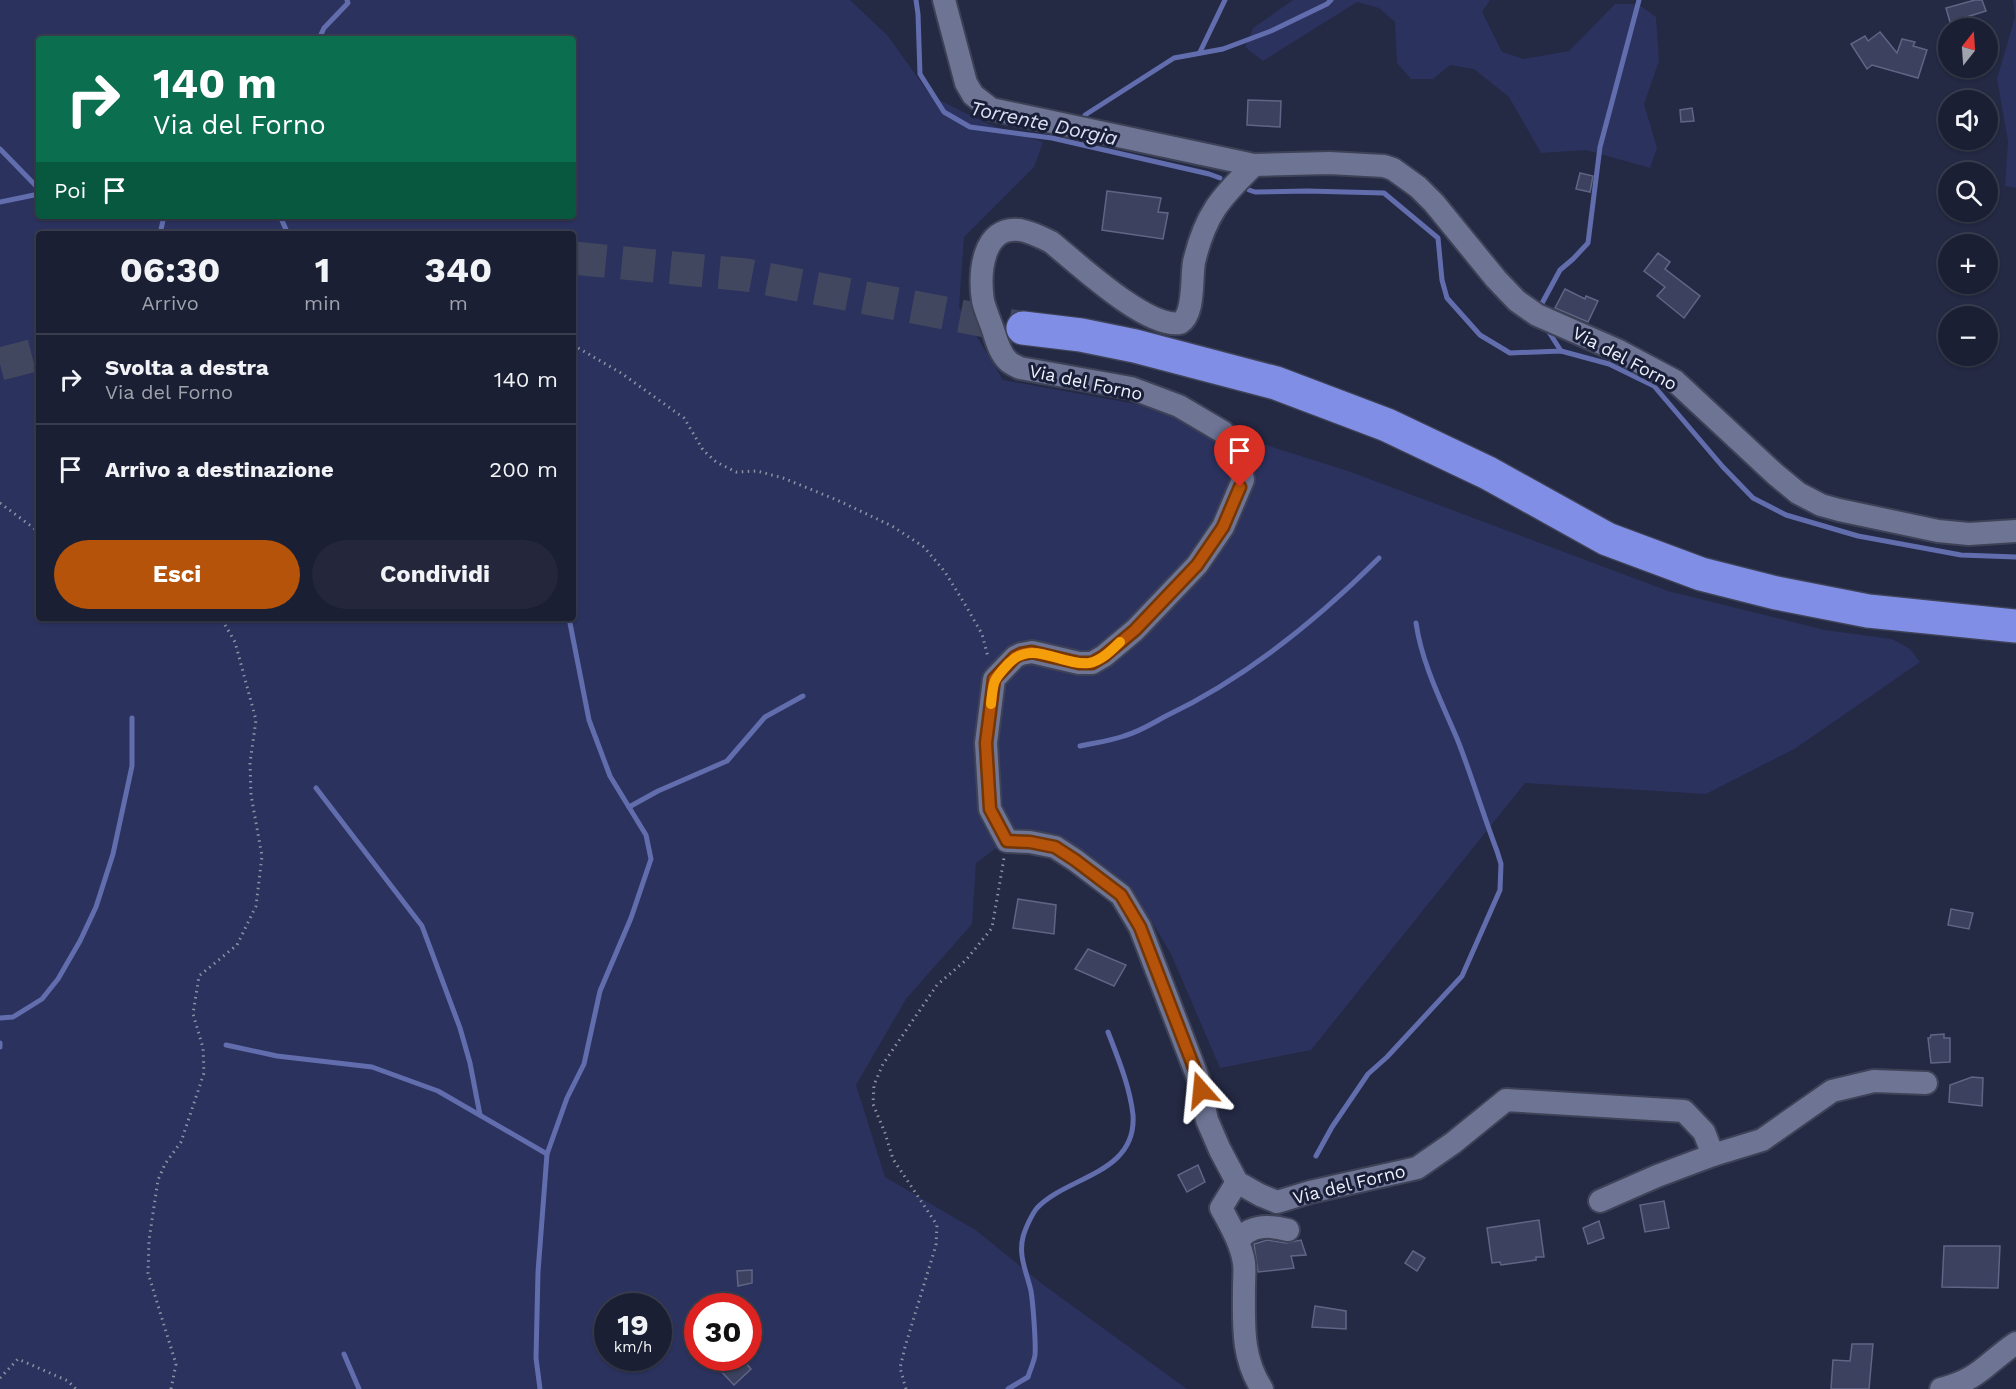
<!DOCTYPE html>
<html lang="it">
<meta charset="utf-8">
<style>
body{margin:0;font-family:"Work Sans",sans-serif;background:#24273b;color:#f1f3f6;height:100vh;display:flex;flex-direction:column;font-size:22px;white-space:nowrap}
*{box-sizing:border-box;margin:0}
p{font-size:20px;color:#a0a2ac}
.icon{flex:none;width:33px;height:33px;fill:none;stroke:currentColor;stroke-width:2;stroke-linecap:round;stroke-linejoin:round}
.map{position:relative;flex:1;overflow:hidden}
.side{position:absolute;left:36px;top:231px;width:540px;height:390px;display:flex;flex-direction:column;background:#1b1f33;border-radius:6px;box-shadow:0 2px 4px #0004,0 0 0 2px #393d4e}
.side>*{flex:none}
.hud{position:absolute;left:36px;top:36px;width:540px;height:183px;border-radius:6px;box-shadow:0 2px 4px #0004,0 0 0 2px #393d4e;background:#0b6e4f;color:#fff;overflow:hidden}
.needle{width:39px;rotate:17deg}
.tools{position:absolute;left:1938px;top:18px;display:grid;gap:12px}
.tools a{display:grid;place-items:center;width:60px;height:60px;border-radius:50%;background:#1b1f33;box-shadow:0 2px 4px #0004,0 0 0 2px #393d4e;font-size:30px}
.speed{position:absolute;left:594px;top:1293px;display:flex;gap:12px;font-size:30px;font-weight:700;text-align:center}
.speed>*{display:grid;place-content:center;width:78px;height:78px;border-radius:50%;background:#1b1f33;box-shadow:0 2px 4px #0004,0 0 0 2px #393d4e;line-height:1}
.speed small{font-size:15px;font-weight:400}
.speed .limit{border:9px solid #d22;background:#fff;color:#111}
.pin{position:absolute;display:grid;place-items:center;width:51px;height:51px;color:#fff;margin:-62px -26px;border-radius:50% 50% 50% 0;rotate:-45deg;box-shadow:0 0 6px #0007}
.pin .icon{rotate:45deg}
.me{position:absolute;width:66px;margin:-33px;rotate:342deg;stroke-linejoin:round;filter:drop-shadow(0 0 4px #0008)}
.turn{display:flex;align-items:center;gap:21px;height:126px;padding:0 18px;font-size:27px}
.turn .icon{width:78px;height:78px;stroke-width:2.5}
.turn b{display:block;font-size:42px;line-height:51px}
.then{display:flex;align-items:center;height:57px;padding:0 18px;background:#0003;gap:12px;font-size:22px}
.eta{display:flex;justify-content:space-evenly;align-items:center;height:102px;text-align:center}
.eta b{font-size:36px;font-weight:700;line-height:42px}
.cta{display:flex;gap:12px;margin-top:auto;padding:12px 18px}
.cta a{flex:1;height:69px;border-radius:36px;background:#b45309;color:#fff;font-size:24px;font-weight:700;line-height:69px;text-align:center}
.cta a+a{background:#24273b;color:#f1f3f6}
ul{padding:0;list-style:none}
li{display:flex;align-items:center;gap:18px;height:90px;padding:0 18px;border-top:2px solid #393d4e}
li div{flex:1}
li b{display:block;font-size:22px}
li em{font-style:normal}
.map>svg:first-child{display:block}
</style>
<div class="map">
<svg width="2016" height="1389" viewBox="0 0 2016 1389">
<rect width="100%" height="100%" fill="#242944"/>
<g fill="#2b325e" fill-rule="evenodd">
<path d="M 0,0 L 850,0 L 887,35 L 931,96 L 988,124 L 1043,142 L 1034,167 L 964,237 L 959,307 L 1003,380 L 1141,405 L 1351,472 L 1668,591 L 1825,630 L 1892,639 L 1910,649 L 1920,662 L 1796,748 L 1706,794 L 1525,783 L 1311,1050 L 1220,1068 L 1171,954 L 1132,888 L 1082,850 L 1019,831 L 976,863 L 972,924 L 906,999 L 856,1085 L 885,1177 L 977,1231 L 1041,1283 L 1187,1389 L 0,1389 ZM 39,39 L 573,39 L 573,216 L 39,216 ZM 39,234 L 573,234 L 573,618 L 39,618 ZM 608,1306 L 658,1306 L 658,1358 L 608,1358 ZM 698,1306 L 748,1306 L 748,1358 L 698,1358 Z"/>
<polygon points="1293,0 1490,0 1482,12 1502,52 1524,59 1569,51 1615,4 1638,4 1656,17 1659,61 1644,104 1657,148 1650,168 1586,150 1541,153 1509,97 1474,69 1450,65 1433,79 1411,79 1397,63 1395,22 1379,8 1357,2 1263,61 1245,47 1253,28"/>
<polygon points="2013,0 2016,0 2016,188 2005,186 2008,141 1997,79 2015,17"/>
</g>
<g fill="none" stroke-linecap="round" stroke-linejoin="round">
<g stroke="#626dad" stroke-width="5">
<polyline points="916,0 918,14 920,74 944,112 970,127 1052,138 1209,174 1220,178"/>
<polyline points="319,39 324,28 348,3 347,0"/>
<polyline points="1200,52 1225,0"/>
<polyline points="1085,115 1174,58 1223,49 1271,31 1327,4 1331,0"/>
<polyline points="0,149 39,189"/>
<polyline points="1249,190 1255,192 1307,191 1384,193 1438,238 1442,280 1447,298 1480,335 1510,353 1561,351 1609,364 1654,386 1723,467 1753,498 1786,515 1858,536 1961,555 2016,557"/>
<polyline points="0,202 39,194"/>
<polyline points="280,216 288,234"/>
<polyline points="160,234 164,216"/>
<polyline points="1540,307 1560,270 1573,259 1588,243 1600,147 1639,0"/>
<polyline points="1547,329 1561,351"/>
<path d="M 1080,746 C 1094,743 1110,741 1124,736 C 1139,732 1153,723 1166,716 C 1246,678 1316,621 1379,558"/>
<polyline points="316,788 422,926 460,1028 470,1063 480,1115"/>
<polyline points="629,807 658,791 727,761 765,717 803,696"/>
<polyline points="0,1018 13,1017 42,999 58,979 80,941 96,907 113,854 132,766 132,718"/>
<polyline points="0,1043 0,1047"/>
<polyline points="226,1045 277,1056 372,1067 438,1091 547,1154"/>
<path d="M 1316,1156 L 1332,1127 L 1368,1074 L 1387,1057 L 1462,976 L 1500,890 L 1501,864 L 1497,851 C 1483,814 1472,777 1458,741 C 1442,703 1422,664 1416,623"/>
<polyline points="344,1354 359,1389"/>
<polyline points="540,1389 536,1358 538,1272 547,1154 567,1098 584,1064 600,991 631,918 651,859 646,835 610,776 589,720 569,618"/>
<path d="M 1008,1389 L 1028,1377 C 1030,1370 1034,1362 1035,1355 C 1036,1343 1033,1303 1031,1291 C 1027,1273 1018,1256 1023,1237 C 1025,1229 1032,1214 1037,1208 C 1067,1176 1137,1174 1133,1115 C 1130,1087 1118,1058 1108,1032"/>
</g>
</g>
<g fill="#3b415e" stroke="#5f6685" stroke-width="1.5">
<polygon points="1975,0 1982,0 1986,11 1950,22 1946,8"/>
<polygon points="1880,32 1897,53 1902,39 1915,42 1913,46 1927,50 1918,78 1872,65 1867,69 1851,44 1865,36 1868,41"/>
<polygon points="1248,100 1281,101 1280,127 1247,125"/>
<polygon points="1692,108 1694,121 1681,122 1680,110"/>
<polygon points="1580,173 1593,176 1590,192 1576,189"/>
<polygon points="1107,191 1161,198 1158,212 1168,213 1163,239 1102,230"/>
<polygon points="1658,253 1670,262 1665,269 1700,296 1684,318 1657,296 1665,287 1644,271"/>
<polygon points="1565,289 1585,299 1586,296 1598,301 1588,322 1555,308"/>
<polygon points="1018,899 1056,905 1054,934 1013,928"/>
<polygon points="1951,909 1973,913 1969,929 1948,925"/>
<polygon points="1088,949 1126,965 1114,986 1075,969"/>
<polygon points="1944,1034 1944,1038 1950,1038 1950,1062 1931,1063 1928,1038 1930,1038 1931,1035"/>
<polygon points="1972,1077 1983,1078 1982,1106 1949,1102 1950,1085"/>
<polygon points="1198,1165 1205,1182 1187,1192 1178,1175"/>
<polygon points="1664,1201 1669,1228 1645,1232 1640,1205"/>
<polygon points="1539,1220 1544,1257 1536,1257 1536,1260 1501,1265 1500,1262 1492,1263 1487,1228"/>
<polygon points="1599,1221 1604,1238 1588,1244 1583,1228"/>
<polygon points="1267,1240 1286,1243 1301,1240 1306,1255 1291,1256 1294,1268 1258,1272 1254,1244"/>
<polygon points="1944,1246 2000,1246 1998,1288 1942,1287"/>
<polygon points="1413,1251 1425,1258 1417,1271 1405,1263"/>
<polygon points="752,1270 752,1283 738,1286 737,1271"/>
<polygon points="1315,1306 1346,1311 1346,1329 1312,1327"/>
<polygon points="1852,1344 1873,1344 1869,1389 1831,1389 1833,1360 1850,1361"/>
<polygon points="720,1358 741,1358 751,1369 734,1385 718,1368"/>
</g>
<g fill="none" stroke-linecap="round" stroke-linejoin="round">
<g stroke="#424760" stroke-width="33" stroke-dasharray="33 16" stroke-linecap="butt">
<polyline points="573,258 746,275 1023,328"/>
<polyline points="0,364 39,354"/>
</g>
<g stroke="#3e4257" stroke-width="26">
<g id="minor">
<polyline points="944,0 966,83 973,95 991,109 1254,165 1329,163 1384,166 1393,169 1418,187 1434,203 1496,279 1517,301 1537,315 1617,350 1675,381 1775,474 1798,493 1821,505 1839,510 1938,531 1969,534 2016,531"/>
<path d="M 1254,165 C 1220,198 1205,215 1194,262 C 1191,279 1195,314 1180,323 C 1147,329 1077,263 1051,242 C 1041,237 1031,232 1020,230 C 982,225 979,274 983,301 C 985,309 989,319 992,327 C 996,338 999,353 1008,361 C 1011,364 1016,366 1020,368 L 1131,388 L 1179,406 L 1223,432 L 1233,446 L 1240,462 L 1243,480 L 1223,527 L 1197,565 L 1135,630 L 1104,656 L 1092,663 L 1079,663 L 1032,652 L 1021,654 L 1015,657 L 994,679 L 986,743 L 990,809 L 1007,841 L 1030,842 L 1055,847 L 1075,860 L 1121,895 L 1140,927 L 1198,1078 L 1207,1120 L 1220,1150 L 1237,1182 L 1260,1195 L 1277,1202 L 1310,1192 L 1417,1168 L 1453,1143 L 1506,1100 L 1684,1111 L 1704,1132 L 1713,1155"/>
<path d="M 1237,1182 L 1221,1208 C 1230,1225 1241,1243 1244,1263 C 1245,1270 1244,1279 1244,1286 C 1244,1323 1241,1357 1262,1389"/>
<polyline points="1600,1201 1657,1176 1713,1155 1762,1140 1832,1091 1874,1081 1926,1083"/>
<path d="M 1238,1241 C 1250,1224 1269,1225 1288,1230"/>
<path d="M 1941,1389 C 1980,1379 1985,1364 2016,1343"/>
</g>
</g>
<g stroke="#3e4257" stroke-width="36">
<polyline id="highway" points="1023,328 1081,335 1135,346 1276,383 1387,425 1488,473 1607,539 1701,574 1776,593 1868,611 2016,626"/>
</g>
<g stroke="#8d91a3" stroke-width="3" stroke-dasharray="1.5 4.5" stroke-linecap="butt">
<polyline points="573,345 621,373 684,418 703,450 716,462 736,472 757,471 783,478 837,500 892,526 924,547 945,572 966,606 982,634 988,657"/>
<polyline points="0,503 39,532"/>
<polyline points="0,1378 18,1359 68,1381 76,1389"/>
<polyline points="171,1389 176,1364 148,1273 149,1240 158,1180 165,1164 181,1142 204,1073 203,1048 193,1014 199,976 237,945 256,906 262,856 251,795 250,763 256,720 235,642 221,618"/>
<polyline points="906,1389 900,1368 905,1347 936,1245 937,1225 893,1159 885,1133 873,1104 874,1085 883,1064 937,985 966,960 992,928 1004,858"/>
</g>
<use href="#minor" stroke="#6d7494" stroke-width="22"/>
<use href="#highway" stroke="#808fe5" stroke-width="33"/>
</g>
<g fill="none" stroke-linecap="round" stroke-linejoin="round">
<g stroke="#753606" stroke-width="15">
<polyline id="route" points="1201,1090 1198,1078 1140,927 1121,895 1075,860 1055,847 1030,842 1007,841 990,809 986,743 994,679 1015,657 1021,654 1032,652 1079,663 1092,663 1104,656 1135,630 1197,565 1223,527 1240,487"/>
</g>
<use href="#route" stroke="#b45309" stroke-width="10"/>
<path stroke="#f59e0b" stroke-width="10" d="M 991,704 C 993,681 993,680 1009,663 C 1033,639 1061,666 1089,663 C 1101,661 1112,650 1120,642"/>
</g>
<g text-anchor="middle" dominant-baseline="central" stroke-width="6" stroke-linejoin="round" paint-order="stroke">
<g font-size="18" fill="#eef1fc" stroke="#1a1f39">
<text transform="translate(1625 358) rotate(28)">Via del Forno</text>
<text transform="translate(1086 382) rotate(12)">Via del Forno</text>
<text transform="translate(1349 1184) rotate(-14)">Via del Forno</text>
</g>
<g font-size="20" font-style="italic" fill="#dce0f3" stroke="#1a1f39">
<text transform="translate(1044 123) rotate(12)">Torrente Dorgia</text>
</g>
</g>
</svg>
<div class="tools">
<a><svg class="needle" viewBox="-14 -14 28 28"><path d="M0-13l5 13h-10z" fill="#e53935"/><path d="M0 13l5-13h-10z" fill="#a0a2ac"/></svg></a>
<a><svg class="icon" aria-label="sound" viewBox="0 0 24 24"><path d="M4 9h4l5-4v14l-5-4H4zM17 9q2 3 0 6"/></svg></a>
<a><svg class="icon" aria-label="search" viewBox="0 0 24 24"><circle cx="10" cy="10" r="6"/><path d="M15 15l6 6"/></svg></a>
<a>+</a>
<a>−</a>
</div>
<div class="speed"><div>19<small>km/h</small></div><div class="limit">30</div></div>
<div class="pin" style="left:1240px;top:487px;background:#d93025"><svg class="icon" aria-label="arrive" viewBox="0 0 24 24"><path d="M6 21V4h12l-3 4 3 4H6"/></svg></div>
<svg class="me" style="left:1201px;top:1090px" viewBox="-20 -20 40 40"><path d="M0-17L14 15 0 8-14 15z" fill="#b45309" stroke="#fff" stroke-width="4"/></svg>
<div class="hud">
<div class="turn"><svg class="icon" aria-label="right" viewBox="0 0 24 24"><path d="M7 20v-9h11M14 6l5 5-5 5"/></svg><div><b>140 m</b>Via del Forno</div></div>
<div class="then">Poi<svg class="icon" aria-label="arrive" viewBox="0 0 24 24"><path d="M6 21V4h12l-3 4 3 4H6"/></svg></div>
</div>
<section class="side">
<div class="eta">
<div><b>06:30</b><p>Arrivo</p></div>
<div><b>1</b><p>min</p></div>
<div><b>340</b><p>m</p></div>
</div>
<ul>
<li><svg class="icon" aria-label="right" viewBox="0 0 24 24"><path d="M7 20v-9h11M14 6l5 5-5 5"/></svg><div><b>Svolta a destra</b><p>Via del Forno</p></div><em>140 m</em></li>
<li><svg class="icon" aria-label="arrive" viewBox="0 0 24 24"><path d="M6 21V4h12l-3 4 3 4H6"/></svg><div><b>Arrivo a destinazione</b></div><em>200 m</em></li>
</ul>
<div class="cta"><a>Esci</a><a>Condividi</a></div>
</section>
</div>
